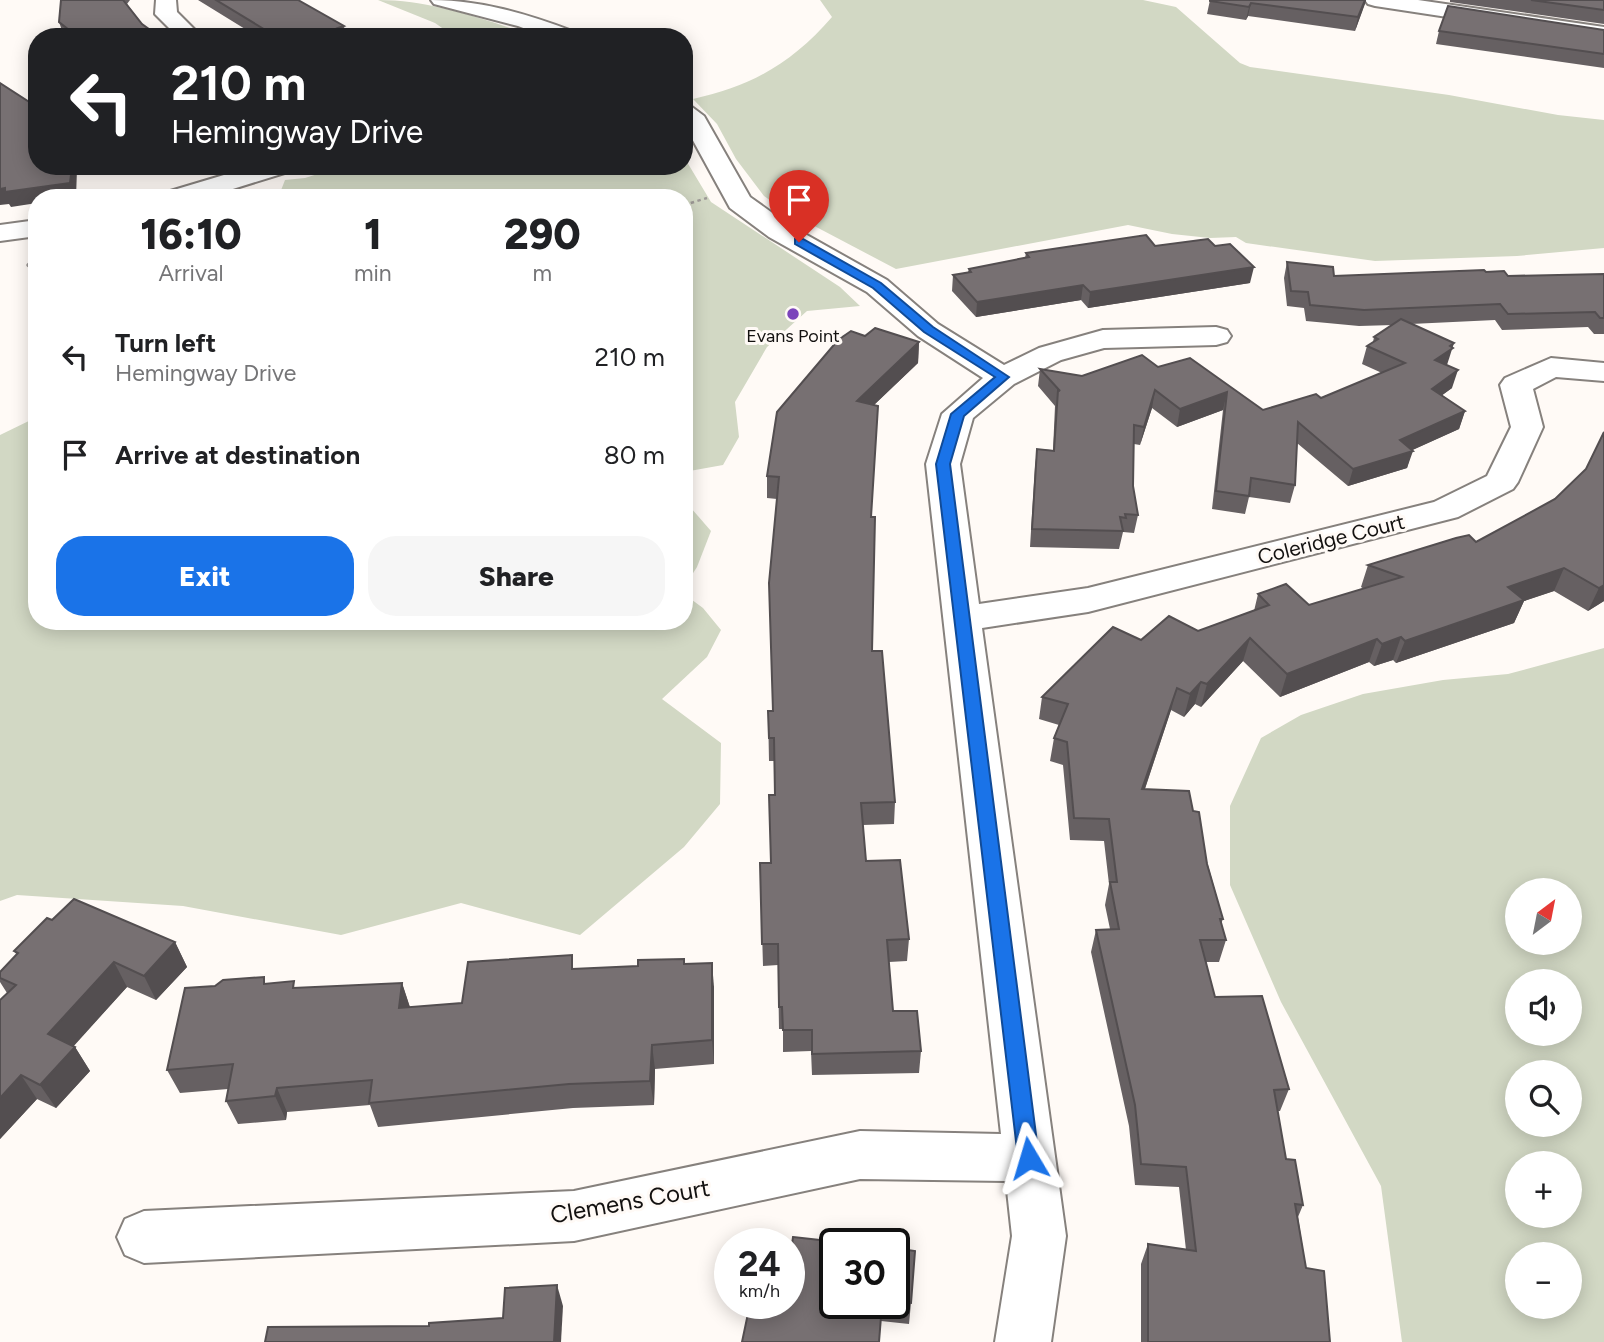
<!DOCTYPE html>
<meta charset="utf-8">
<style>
body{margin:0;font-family:Figtree,sans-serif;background:#f6f6f6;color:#202124;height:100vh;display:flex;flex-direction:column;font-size:26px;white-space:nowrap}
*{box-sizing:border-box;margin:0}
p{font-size:23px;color:#757577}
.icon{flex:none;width:38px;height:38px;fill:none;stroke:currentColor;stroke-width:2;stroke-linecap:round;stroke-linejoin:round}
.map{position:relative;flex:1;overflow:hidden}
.side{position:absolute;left:28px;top:189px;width:665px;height:441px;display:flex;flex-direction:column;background:#fff;border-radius:28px;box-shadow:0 4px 18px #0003}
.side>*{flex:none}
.guide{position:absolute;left:28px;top:28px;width:665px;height:147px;border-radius:28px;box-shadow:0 4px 18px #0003;background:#202124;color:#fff;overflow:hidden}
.needle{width:46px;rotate:32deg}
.tools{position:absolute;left:1505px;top:878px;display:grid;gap:14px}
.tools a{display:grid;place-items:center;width:77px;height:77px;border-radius:50%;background:#fff;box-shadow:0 4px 18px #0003;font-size:35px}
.speed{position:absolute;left:714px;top:1228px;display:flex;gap:14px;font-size:35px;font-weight:700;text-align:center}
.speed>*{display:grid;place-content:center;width:91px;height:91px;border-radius:50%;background:#fff;box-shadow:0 4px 18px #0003;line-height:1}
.speed small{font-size:18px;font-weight:400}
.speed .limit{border:4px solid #111;border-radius:10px;background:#fff;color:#111}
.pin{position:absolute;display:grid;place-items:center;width:60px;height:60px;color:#fff;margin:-72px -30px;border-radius:50% 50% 50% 0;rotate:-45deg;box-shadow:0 0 7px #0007}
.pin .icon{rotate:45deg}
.me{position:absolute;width:77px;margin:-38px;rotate:353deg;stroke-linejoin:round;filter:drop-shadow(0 0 5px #0008)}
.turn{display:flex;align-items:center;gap:24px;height:147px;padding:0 28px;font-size:32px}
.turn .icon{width:91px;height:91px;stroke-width:2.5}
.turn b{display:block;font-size:49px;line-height:60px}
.eta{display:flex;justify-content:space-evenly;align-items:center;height:119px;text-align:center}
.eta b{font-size:42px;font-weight:800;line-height:49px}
.cta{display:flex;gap:14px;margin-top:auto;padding:14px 28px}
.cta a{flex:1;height:80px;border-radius:28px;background:#1a73e8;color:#fff;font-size:28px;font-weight:800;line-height:80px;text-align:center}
.cta a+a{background:#f6f6f6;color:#202124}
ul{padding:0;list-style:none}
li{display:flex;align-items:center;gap:21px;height:98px;padding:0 28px}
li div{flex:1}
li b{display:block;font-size:26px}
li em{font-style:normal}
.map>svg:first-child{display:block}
</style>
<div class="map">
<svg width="1604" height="1342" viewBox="0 0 1604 1342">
<rect width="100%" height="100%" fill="#fffaf6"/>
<g fill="#d2d8c4" fill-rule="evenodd">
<path d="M 378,0 C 432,0 486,20 537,37 L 455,37 L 435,23 Z"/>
<path d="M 820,0 L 1143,0 L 1176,7 L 1240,63 L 1250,67 L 1449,95 L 1558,115 L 1604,120 L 1604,248 L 1517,256 L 1375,261 L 1246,243 L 1236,237 L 1210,238 L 1172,234 L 1128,225 L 896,269 L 784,210 L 764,196 L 736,159 L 717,124 L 693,99 C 752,86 792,63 832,17 Z"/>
<polygon points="684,157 711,202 840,287 860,306 807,311 767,347 735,402 739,437 723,465 684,472 684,198 278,198 285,180 305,178 343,166 684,166"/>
<polygon points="37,417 37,621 684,621 684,594 703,608 721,630 707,657 662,699 721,743 720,804 684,847 580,935 461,903 341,935 183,906 17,895 0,901 0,435"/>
<polygon points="684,500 711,531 697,567 684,587"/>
<path d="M 1604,648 L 1604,1342 L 1402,1342 L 1381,1186 L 1281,1002 L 1230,885 L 1230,806 L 1261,738 L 1301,715 L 1363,694 L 1443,680 L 1508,674 ZM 1517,891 L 1570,891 L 1570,943 L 1517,943 ZM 1517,982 L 1570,982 L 1570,1034 L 1517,1034 ZM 1517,1073 L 1570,1073 L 1570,1125 L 1517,1125 ZM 1517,1164 L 1570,1164 L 1570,1216 L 1517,1216 ZM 1517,1255 L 1570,1255 L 1570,1307 L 1517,1307 Z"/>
</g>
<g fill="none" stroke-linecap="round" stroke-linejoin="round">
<g stroke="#86817d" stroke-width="4">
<g id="minor">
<polygon points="156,0 176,0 177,12 202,37 178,37 155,14"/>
<path d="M 431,0 C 481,0 527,14 575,32 L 578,37 L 547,37 L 518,26 L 434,4 Z"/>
<polygon points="1365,0 1418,0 1604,27 1604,41 1375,6 1368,4"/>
<polygon points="684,105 692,107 704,116 750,197 789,225 887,280 938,324 1004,365 1039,348 1103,330 1216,327 1227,330 1231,336 1227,342 1216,345 1104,348 1061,360 1014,384 973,418 960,464 979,604 1088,588 1434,502 1487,476 1511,427 1500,385 1505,378 1551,358 1604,363 1604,381 1556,377 1533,389 1543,427 1518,482 1513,489 1458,517 1088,612 982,628 1066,1236 1051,1342 995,1342 1012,1236 1006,1181 860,1179 574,1241 144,1263 125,1255 117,1237 125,1219 144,1211 574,1191 860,1131 1001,1134 926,464 942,414 983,378 918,336 867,292 769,237 730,208 684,124"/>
<polygon points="254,166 294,166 291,171 204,198 163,198 167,192"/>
<polygon points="37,220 37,236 0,241 0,225"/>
</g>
</g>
<polyline stroke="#9d9996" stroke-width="2.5" stroke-dasharray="3.5 3.5" stroke-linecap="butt" points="684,205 707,198"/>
<polyline stroke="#9d9996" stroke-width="3.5" stroke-dasharray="4.5 4.5" stroke-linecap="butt" points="37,257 28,265 37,275"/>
<use href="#minor" fill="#fff" fill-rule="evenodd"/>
</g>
<g fill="#666062">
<polygon points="61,0 130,0 127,4 142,24 160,37 65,37 64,36 59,22"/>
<polygon points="198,0 298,0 344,26 345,32 354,37 258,37"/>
<polygon points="1210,0 1366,0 1355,31 1248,16 1246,20 1207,14"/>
<polygon points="1450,0 1604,0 1604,24 1450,2"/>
<polygon points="1604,30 1604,68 1436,44 1439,31"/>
<polygon points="1155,246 1250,283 1088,308 1081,300 976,317 952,291 953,275 968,272 969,269 1025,258 1026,253"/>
<polygon points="1287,262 1334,276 1486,272 1508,276 1604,274 1604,334 1594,334 1588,327 1502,330 1495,320 1411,324 1447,365 1452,388 1442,395 1465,411 1459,429 1412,450 1407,468 1348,486 1297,443 1295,485 1290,503 1249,497 1245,514 1212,509 1223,410 1177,427 1152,408 1140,445 1134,444 1133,486 1138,515 1134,533 1123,532 1119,549 1030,547 1035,467 1037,449 1053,450 1055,406 1038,386 1040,369 1082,376 1158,367 1263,410 1321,398 1382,373 1362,364 1367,346 1373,342 1374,337 1393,325 1359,326 1306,321 1304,308 1287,306 1284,278"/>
<polygon points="865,336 919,342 918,363 874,405 878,406 871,517 872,651 895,802 894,824 863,825 866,861 909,939 907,961 889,962 893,1011 921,1051 919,1073 812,1075 811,1051 783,1052 783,1029 779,1029 778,965 763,966 760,863 771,863 775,795 774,761 769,761 768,711 773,711 777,499 767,498 767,476"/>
<polygon points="1604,432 1604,601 1588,611 1554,591 1524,601 1514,623 1396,663 1393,660 1374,666 1369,662 1280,697 1243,661 1201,707 1195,704 1184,717 1171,710 1145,789 1193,811 1223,919 1221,924 1226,940 1219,962 1206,962 1215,997 1289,1089 1280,1111 1278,1111 1286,1159 1303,1205 1298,1217 1306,1268 1330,1342 1141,1342 1141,1264 1148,1244 1186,1250 1179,1187 1135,1185 1129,1126 1091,952 1096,930 1110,929 1105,905 1109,884 1104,841 1070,840 1063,765 1050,761 1054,738 1059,725 1039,719 1042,697 1141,640 1198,631 1254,611 1258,594 1309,605 1364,589 1361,587 1368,565 1476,542 1555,499 1586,469"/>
<polygon points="52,920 175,942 187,967 156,1000 127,987 73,1046 75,1047 90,1071 56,1108 37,1099 0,1139 0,1000 7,993 0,982 0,972 17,955 14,951"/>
<polygon points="684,959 685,964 714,987 714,1064 655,1069 654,1105 573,1108 378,1127 370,1105 287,1112 286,1120 238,1124 226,1101 228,1089 180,1093 167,1070 267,983 297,988 402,983 410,1007 462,1003 575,969 638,966"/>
<polygon points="894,1248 911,1303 909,1324 881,1321 789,1304 894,1304"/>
</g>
<g fill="#534e50">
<polygon points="1365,0 1366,0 1365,4 1355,31 1358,17"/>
<polygon points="1251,3 1248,16 1246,20 1249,7"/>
<polygon points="72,166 76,166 77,169 76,198 37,198 37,203 11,207 9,204 0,205 0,189"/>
<polygon points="1254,267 1250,283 1088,308 1090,292"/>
<polygon points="1083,285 1081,300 976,317 977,302"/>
<polygon points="919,342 918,363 856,422 857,401"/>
<polygon points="1454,343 1447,365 1435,360 1450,346"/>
<polygon points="1458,370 1452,388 1426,407 1432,389"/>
<polygon points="1155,390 1152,408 1140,445 1144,427"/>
<polygon points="1227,392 1223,410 1177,427 1180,409"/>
<polygon points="1465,411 1459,429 1406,453 1413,451 1407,468 1348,486 1353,469 1400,440"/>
<polygon points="1564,568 1554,591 1524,601 1514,623 1396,663 1405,641 1508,587"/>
<polygon points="1604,585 1604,601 1588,611 1599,588"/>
<polygon points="1401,637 1393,660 1374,666 1382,644"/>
<polygon points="1250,638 1243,661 1201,707 1207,684"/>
<polygon points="1377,639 1369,662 1280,697 1287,674"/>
<polygon points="1201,682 1195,704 1184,717 1190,694"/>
<polygon points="1177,688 1171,710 1137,812 1142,789"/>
<polygon points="175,942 187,967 156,1000 144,976"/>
<polygon points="114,962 127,987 63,1058 48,1034"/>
<polygon points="712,963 714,987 714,1064 712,1040"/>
<polygon points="402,983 410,1008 399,1008"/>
<polygon points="652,1045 655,1069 654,1105 650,1081"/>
<polygon points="75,1047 90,1071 56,1108 40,1085"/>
<polygon points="21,1075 37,1099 0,1139 0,1098"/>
<polygon points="277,1088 287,1112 286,1120 275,1096"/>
<polygon points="557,1285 563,1306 561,1342 554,1342"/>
</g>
<g fill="#777072" stroke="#534e50" stroke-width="2">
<polygon points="61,0 123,0 142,24 160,37 78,37 59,22"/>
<polygon points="216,0 298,0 344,26 338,28 354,37 277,37"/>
<polygon points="1210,0 1365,0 1358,17 1251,3 1249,7 1210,1"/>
<polygon points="1531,0 1604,0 1604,10"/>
<polygon points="1448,6 1604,30 1604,54 1439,31"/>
<polygon points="0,83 37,107 37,166 72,166 70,183 5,192 5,188 0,189"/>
<polygon points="1146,235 1155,246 1208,239 1215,246 1230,244 1254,267 1090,292 1083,285 977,302 953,275 971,272 969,269 1029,257 1026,253"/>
<polygon points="1287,262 1333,267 1334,276 1484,270 1486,272 1504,271 1508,276 1604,274 1604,318 1600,318 1595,312 1508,314 1500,304 1364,310 1310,305 1308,292 1291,291"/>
<polygon points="1401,319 1454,343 1450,346 1453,348 1435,360 1458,370 1432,389 1465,411 1400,440 1413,451 1353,469 1298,422 1295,485 1251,478 1249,496 1216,491 1227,392 1180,409 1155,390 1144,427 1134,425 1133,486 1138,515 1125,514 1126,518 1120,517 1123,531 1032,529 1037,449 1054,451 1058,390 1060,391 1040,369 1082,376 1142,355 1158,367 1190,358 1263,410 1316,394 1321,398 1405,363 1367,346 1378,339 1374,337"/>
<polygon points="875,328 919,342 857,401 878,406 871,517 875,517 872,651 882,651 895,802 861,803 866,861 900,860 909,939 887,940 893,1011 917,1011 921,1051 812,1054 812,1030 783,1030 782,1007 779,1007 778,944 762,944 760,863 771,863 769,795 775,795 774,738 769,738 768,711 773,711 769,583 779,477 767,476 777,412 838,340 851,331 865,336"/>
<polygon points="1604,432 1604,585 1599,588 1564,568 1508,587 1524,600 1405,641 1401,637 1382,644 1377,639 1287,674 1250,638 1207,684 1201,682 1190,694 1177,688 1142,789 1189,791 1193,811 1199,812 1207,864 1223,919 1220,919 1226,940 1200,940 1215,997 1262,996 1289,1089 1274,1090 1286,1159 1295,1160 1303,1205 1295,1204 1306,1268 1324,1271 1330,1342 1148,1342 1148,1244 1196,1251 1186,1167 1141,1164 1135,1105 1096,930 1119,929 1110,882 1117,882 1109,819 1074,818 1067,742 1054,738 1068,704 1042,697 1113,627 1141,640 1169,616 1198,631 1269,605 1258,594 1286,584 1309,605 1402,577 1368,565 1456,538 1469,535 1476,542 1555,499 1586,469"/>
<polygon points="74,899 175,942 144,976 114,962 48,1034 75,1047 40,1085 21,1075 0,1098 0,1000 16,985 0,978 0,972 18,953 14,951 47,918 52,920"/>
<polygon points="572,955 572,969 638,966 638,960 684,959 684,964 712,963 712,1040 652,1045 650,1081 569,1084 369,1103 372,1080 277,1088 275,1096 226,1101 233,1064 167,1070 185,988 215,986 223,980 264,977 264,984 294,981 293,988 402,983 399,1008 462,1003 468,962"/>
<polygon points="793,1237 856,1244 835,1244 835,1304 882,1304 879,1342 742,1342 750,1304 789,1304 789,1266"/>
<polygon points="894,1248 915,1251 911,1303 894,1301"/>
<polygon points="557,1285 554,1342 265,1342 268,1327 429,1326 429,1323 503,1318 505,1288"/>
</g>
<polygon fill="#1a73e8" stroke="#114b97" stroke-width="2" points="795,239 803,239 881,283 933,327 1009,377 964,416 950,464 1039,1158 1036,1165 1029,1168 1021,1165 1018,1158 936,464 951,414 995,377 924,332 873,288 795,244"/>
<circle fill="#7b44bb" stroke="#fffaf6" stroke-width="2.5" cx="793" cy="314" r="7"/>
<g text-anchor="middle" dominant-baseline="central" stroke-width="6" stroke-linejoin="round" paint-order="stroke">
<g font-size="18" fill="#131110" stroke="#fffaf6">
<text x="793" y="336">Evans Point</text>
</g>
<g font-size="21" fill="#131110" stroke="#fffaf6">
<text transform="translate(1331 539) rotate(-14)">Coleridge Court</text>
</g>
<g font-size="24" fill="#131110" stroke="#fffaf6">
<text transform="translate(630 1201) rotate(-10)">Clemens Court</text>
</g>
</g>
</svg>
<div class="tools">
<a><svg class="needle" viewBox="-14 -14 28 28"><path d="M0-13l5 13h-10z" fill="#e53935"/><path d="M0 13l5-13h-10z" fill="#757577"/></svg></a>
<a><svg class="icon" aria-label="sound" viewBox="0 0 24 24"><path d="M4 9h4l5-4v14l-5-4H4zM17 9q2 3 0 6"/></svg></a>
<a><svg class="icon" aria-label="search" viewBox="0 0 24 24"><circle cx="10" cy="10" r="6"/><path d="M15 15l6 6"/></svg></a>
<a>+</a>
<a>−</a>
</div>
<div class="speed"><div>24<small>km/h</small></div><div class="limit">30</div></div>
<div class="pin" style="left:799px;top:242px;background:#d93025"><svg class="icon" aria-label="arrive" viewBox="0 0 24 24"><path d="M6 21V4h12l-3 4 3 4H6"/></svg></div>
<svg class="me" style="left:1029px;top:1158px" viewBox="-20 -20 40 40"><path d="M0-17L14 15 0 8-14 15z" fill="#1a73e8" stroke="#fff" stroke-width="4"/></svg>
<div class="guide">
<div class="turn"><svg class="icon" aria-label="left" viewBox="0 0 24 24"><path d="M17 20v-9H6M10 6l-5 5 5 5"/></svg><div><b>210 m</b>Hemingway Drive</div></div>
</div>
<section class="side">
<div class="eta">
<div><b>16:10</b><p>Arrival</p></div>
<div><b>1</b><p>min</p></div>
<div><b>290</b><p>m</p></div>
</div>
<ul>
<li><svg class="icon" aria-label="left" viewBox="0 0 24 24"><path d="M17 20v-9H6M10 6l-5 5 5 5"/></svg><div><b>Turn left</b><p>Hemingway Drive</p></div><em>210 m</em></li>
<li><svg class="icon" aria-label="arrive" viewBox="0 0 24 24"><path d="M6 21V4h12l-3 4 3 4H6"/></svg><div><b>Arrive at destination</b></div><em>80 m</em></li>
</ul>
<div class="cta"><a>Exit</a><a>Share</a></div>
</section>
</div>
